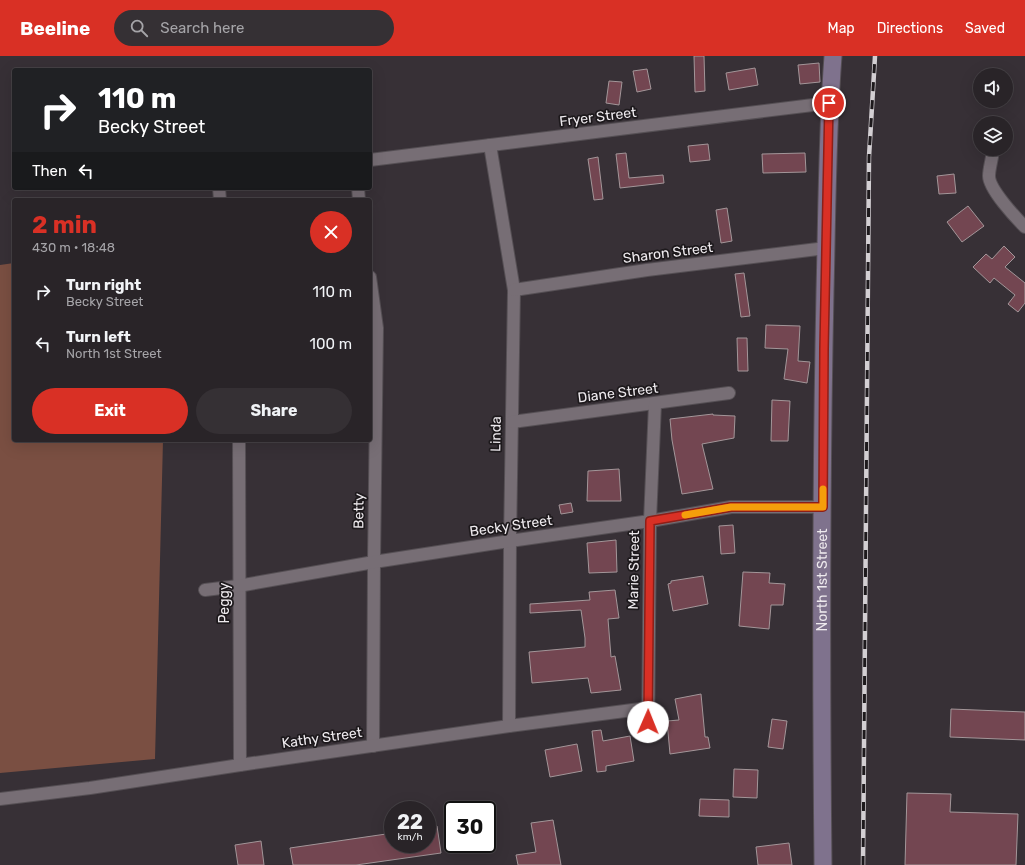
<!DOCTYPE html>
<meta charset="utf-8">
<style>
body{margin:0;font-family:Rubik,sans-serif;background:#353034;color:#f1f3f6;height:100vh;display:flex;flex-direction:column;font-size:15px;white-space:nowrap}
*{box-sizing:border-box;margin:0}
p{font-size:13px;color:#a5a4a8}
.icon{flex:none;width:22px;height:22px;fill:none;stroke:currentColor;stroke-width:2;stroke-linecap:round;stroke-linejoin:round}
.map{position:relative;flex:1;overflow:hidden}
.details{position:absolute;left:12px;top:142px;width:360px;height:244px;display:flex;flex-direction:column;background:#292428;border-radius:4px;box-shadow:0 4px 16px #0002,0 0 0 1px #454145}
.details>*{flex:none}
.top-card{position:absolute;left:12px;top:12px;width:360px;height:122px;border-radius:4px;box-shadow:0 4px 16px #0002,0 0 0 1px #454145;background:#202124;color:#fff;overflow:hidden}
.buttons{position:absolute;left:973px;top:12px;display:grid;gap:8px}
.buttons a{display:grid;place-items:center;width:40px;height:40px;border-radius:50%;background:#292428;box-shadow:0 4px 16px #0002,0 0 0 1px #454145;font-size:20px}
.speed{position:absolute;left:384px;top:745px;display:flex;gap:8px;font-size:20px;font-weight:700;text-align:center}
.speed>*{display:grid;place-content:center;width:52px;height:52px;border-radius:50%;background:#292428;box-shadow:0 4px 16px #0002,0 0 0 1px #454145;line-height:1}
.speed small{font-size:10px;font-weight:400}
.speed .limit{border:2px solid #111;border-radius:6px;background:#fff;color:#111}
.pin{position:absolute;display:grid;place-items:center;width:34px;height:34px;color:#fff;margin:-17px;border:2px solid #fff;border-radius:50%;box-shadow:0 1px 4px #0007}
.me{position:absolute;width:44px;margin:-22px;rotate:1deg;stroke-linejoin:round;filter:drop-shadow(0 0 3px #0008)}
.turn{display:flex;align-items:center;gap:14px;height:84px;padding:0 20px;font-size:18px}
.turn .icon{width:52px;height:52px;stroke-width:2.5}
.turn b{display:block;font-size:28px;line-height:34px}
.then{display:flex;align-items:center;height:38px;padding:0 20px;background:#0003;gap:8px;font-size:15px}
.round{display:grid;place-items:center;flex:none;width:42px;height:42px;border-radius:21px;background:#353034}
.summary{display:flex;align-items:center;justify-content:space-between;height:68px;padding:0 20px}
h1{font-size:24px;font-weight:700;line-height:30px;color:#d93025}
.button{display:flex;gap:8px;margin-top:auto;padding:8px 20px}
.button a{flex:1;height:46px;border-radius:24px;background:#d93025;color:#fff;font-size:16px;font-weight:700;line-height:46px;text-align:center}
.button a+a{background:#353034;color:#f1f3f6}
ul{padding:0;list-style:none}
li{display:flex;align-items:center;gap:12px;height:52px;padding:0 20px}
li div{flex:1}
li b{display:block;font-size:15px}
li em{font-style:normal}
header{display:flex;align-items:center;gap:24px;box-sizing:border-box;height:56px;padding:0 20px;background:#d93025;color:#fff}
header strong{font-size:19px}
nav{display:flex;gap:22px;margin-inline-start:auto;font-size:14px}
.search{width:280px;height:36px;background:#353034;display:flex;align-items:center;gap:10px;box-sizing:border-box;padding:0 14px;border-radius:22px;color:#a5a4a8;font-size:15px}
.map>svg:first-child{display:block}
</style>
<header>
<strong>Beeline</strong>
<div class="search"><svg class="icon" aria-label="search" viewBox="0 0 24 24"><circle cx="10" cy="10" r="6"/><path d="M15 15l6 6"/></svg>Search here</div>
<nav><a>Map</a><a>Directions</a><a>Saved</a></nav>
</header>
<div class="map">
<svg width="1025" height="809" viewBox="0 0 1025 809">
<rect width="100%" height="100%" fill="#373036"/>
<polygon fill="#7a4f42" points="14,207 14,384 163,384 155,703 0,717 0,209"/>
<g fill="#734651" stroke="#a39699">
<polygon points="694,0 704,0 705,35 695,36"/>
<polygon points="819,7 820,26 800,28 798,9"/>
<polygon points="755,12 758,29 729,34 726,17"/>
<polygon points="647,13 651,33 637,36 633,15"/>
<polygon points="609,25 622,26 619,49 606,47"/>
<polygon points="708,88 710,104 690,106 688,90"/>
<polygon points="626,97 629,122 663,119 664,127 620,132 616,98"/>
<polygon points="805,97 806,116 763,117 762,98"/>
<polygon points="598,101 603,143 594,144 588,103"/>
<polygon points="954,118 956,137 939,138 937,120"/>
<polygon points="968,150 984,170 962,186 947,166"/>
<polygon points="727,152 732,185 721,187 716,154"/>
<polygon points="1004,190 1015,201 1005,211 1025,227 1025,247 1018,256 1008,248 1015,239 994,222 990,227 973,211 986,198 992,203"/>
<polygon points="744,217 750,260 741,261 735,218"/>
<polygon points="766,269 800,270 798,305 810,306 807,327 784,323 788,293 765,292"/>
<polygon points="737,282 747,282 748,315 738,315"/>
<polygon points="772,344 790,345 788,385 771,385"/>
<polygon points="713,358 713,359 735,360 734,382 702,388 713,433 682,438 672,384 670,363"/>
<polygon points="619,413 621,445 587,445 588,415"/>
<polygon points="571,447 573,456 561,458 559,449"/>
<polygon points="733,469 735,497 721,498 719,470"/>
<polygon points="616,484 617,516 589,517 587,487"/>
<polygon points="743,516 770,517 769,527 785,528 783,549 771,549 769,573 739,570"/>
<polygon points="703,520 708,548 673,555 668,528 671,527 671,525"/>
<polygon points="615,534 619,562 608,563 611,601 615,600 621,634 591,637 588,622 532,627 529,596 585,591 585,582 581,554 530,557 530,548 590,544 589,536"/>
<polygon points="701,638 705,681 708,681 710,692 670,698 667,665 679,664 675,643"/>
<polygon points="951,653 1025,656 1025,684 950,681"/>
<polygon points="772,663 787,665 783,693 768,691"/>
<polygon points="601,674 603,685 630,680 634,705 606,710 606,715 597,716 592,675"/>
<polygon points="577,688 582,715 550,721 545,694"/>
<polygon points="734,713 758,714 757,742 733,741"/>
<polygon points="907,737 951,738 950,756 1018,758 1016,809 905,809"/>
<polygon points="700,743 729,744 729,761 699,760"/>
<polygon points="553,764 561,809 518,809 516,799 536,796 531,767"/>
<polygon points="437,770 441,797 356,809 293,809 290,792 393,777 393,788 427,788 427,772"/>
<polygon points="261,785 264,809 238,809 235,789"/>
<polygon points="789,787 792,809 758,809 756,791"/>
</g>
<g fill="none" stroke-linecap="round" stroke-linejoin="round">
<g stroke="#554f54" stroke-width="14">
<g id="street">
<polyline points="490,89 514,234 510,485 509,670"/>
<path d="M 992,101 C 991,107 989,114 989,120 C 989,133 1015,161 1025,171"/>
<polyline points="370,104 829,47"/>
<polyline points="219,132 220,144"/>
<polyline points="358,132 359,144"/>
<polyline points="370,221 377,272 374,506 373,690"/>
<polyline points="514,234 647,214 826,192"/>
<polyline points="512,366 729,337"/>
<polyline points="239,384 240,709"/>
<polyline points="205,534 238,530 374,506 510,485 650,465 731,451 823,451"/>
<polyline points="648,681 650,465 655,348"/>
<polyline points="0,743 90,732 240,709 509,670 648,652"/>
</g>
</g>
<g stroke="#554f54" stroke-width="19">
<g id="secondary">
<path id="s1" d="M 823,809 C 821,618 821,427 825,236 C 827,157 827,78 833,0"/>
</g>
</g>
<use href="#street" stroke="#776e75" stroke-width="12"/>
<use href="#secondary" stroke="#7f728d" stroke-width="17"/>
<g stroke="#d3cfd3" stroke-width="4.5">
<polyline id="rail" points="863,809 869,101 875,0"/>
</g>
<use href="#rail" stroke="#1d191c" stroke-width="3" stroke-dasharray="9" stroke-linecap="butt"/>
</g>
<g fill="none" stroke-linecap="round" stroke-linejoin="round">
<g stroke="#8d1f18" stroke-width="10">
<polyline id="route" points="648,666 650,465 731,451 823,451 824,293 829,47"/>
</g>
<use href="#route" stroke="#d93025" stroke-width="7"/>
<polyline stroke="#f59e0b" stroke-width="7" points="685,459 731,451 823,451 823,433"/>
</g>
<g text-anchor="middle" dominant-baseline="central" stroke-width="3.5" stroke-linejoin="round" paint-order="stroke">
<g font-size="14" fill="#eeeaee" stroke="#1d191c">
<text transform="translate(598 61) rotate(-7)">Fryer Street</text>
<text transform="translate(668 197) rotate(-7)">Sharon Street</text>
<text transform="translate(618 337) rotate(-7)">Diane Street</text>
<text transform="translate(496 378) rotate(-89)">Linda</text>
<text transform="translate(359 455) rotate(-89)">Betty</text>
<text transform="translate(511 470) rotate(-8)">Becky Street</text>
<text transform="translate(634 514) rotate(-89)">Marie Street</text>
<text stroke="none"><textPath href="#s1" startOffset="285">North 1st Street</textPath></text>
<text transform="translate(224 547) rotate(-90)">Peggy</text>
<text transform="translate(322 682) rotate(-8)">Kathy Street</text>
</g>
</g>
</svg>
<div class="buttons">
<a><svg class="icon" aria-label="sound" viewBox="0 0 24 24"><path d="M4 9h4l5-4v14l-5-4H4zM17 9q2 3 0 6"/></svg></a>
<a><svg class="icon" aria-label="layers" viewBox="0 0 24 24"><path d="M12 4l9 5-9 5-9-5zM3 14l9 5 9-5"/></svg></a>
</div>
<div class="speed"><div>22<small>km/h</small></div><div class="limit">30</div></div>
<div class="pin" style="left:829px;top:47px;background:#d93025"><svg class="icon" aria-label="arrive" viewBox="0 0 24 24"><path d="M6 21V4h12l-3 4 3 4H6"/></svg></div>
<svg class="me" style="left:648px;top:666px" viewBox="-20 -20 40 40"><circle r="19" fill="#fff"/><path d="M0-13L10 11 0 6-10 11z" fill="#d93025"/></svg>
<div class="top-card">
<div class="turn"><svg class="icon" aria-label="right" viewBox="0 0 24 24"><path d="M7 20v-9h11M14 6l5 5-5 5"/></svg><div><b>110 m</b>Becky Street</div></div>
<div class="then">Then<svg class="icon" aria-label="left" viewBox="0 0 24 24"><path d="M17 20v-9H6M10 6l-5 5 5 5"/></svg></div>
</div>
<section class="details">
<div class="summary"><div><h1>2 min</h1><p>430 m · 18:48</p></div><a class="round" style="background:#d93025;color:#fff"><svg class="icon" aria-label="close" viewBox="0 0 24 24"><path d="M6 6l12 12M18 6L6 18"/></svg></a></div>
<ul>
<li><svg class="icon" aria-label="right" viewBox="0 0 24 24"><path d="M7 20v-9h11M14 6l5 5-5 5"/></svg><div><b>Turn right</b><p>Becky Street</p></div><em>110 m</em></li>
<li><svg class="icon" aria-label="left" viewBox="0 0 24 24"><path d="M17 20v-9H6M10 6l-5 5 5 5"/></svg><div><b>Turn left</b><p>North 1st Street</p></div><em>100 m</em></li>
</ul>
<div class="button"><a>Exit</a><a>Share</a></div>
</section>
</div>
